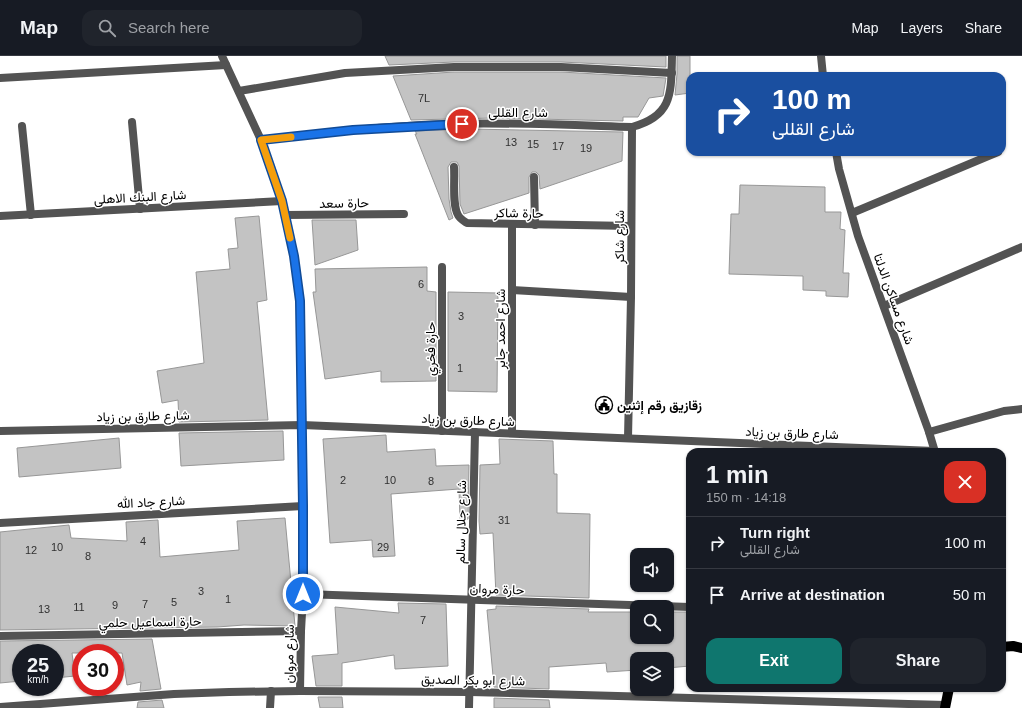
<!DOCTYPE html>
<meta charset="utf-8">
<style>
body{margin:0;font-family:Helvetica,Vazirmatn,sans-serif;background:#20242c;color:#f1f3f6;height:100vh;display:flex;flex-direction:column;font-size:15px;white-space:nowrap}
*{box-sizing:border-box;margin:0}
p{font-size:13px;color:#9ea1a6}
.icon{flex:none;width:22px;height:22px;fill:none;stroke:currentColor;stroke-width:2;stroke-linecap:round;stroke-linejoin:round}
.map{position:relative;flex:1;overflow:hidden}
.drawer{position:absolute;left:686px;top:392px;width:320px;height:244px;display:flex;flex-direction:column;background:#171b24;border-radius:12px;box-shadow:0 1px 3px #0004}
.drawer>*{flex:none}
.guide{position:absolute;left:686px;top:16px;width:320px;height:84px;border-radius:12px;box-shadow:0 1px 3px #0004;background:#1a4fa0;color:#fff;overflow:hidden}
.tools{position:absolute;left:630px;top:492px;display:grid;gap:8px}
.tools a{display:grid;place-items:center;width:44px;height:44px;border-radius:8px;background:#171b24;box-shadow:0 1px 3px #0004;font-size:20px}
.speed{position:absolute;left:12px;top:588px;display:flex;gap:8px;font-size:20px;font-weight:700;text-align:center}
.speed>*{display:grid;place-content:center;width:52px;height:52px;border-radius:50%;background:#171b24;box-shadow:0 1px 3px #0004;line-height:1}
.speed small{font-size:10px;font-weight:400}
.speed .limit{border:6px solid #d22;background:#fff;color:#111}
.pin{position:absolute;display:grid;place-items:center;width:34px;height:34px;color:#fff;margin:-17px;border:2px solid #fff;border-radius:50%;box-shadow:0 1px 4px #0007}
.me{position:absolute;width:44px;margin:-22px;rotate:0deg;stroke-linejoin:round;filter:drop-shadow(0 0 3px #0008)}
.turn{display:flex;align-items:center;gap:14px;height:84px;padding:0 20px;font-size:18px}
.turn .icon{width:52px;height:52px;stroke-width:2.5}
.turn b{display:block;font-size:28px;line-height:34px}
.round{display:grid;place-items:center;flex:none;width:42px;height:42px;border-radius:12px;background:#20242c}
.summary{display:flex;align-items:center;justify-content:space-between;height:68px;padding:0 20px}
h1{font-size:24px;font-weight:700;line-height:30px}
.cta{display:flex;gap:8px;margin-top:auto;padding:8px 20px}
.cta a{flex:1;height:46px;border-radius:12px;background:#0f766e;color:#fff;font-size:16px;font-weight:700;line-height:46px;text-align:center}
.cta a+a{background:#20242c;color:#f1f3f6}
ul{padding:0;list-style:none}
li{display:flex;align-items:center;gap:12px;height:52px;padding:0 20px;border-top:1px solid #363941}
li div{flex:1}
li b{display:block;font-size:15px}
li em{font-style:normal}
header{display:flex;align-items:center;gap:24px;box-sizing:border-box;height:56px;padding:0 20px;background:#171b24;border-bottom:1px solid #363941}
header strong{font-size:19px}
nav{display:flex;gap:22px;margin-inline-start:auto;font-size:14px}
.search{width:280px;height:36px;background:#20242c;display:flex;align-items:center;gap:10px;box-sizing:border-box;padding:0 14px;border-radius:12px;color:#9ea1a6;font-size:15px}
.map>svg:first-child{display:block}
</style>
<header>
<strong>Map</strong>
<div class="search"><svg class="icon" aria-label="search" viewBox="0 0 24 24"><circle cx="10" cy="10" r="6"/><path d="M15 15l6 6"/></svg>Search here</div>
<nav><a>Map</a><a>Layers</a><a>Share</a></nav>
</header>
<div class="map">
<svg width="1022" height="652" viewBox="0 0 1022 652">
<rect width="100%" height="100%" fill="#fff"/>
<g fill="#c3c3c3" stroke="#979797">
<polygon points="385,0 666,0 666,11 561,6 454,6 389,9"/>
<polygon points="677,0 690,0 690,37 675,39 677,18"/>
<polygon points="454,16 561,16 666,22 663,40 649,42 638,61 623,61 623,65 493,62 411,64 393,20"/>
<polygon points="469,73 623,76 622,105 540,133 539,119 536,116 532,116 529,121 529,137 464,158 460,148 459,110 457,106 451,106 448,111 449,143 451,156 453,162 449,164 415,78 417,78 415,75"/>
<polygon points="740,129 825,131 825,156 841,156 840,173 845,174 843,217 849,217 848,241 826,240 826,235 803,234 803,220 729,218 731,158 739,158"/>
<polygon points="259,160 267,244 257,246 268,364 179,366 178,344 162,347 157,315 204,307 196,216 230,213 228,193 238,192 235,162"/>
<polygon points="312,164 356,164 358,194 315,209"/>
<polygon points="427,211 427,235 436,236 436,325 381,326 381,315 325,323 313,236 316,236 315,213"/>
<polygon points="448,236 498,237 497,336 448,335"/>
<polygon points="283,375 284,404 181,410 179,377"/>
<polygon points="386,379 387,396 435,393 436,410 469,409 468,463 460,464 459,433 391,438 395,500 373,501 372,484 330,487 323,383"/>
<polygon points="119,382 121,412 19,421 17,392"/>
<polygon points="499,383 553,385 554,418 557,418 557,457 590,458 589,542 496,539 493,477 480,478 479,465 480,409 500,408"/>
<polygon points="285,462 295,570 244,569 217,571 0,574 0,476 69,469 71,482 127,485 126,466 158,464 160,501 239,494 237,465"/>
<polygon points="398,547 446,548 448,610 395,613 394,599 342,607 342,630 316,630 312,600 338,598 335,551 399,557"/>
<polygon points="496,550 589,553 588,556 637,556 637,581 667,581 667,556 690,556 690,610 667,612 667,603 637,603 637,614 607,616 606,607 549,611 549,633 494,631 487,554 496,553"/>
<polygon points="152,583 161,633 140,635 141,626 127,629 122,597 72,597 75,620 55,622 55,597 21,597 21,625 0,627 0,585"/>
<polygon points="318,641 342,641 343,652 320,652"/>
<polygon points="494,642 549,644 550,652 494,652"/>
<polygon points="162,644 164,652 137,652 138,646"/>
</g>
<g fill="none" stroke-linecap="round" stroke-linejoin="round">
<g stroke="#535353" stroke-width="8">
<polyline points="222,0 261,84 282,145 294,200 300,245 303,450 303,538 301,575 300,635"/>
<polyline points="821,0 823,20"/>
<polyline points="0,22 226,9"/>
<polyline points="239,35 345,17 454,11 561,11 672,17"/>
<polyline points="132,66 140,153"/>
<polyline points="22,70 31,159"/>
<path d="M 261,84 C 323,77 384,70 446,68 C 508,66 570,69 632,71"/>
<polyline points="836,96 839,113 858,180 929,376 935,396"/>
<path d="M 454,111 C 455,123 452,149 458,159 C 460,163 464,165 467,167 L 631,170"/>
<polyline points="534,121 535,169"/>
<polyline points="852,157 998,96"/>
<polyline points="285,159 404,158"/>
<polyline points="0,160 282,145"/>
<polyline points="512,234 631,241"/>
<polyline points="884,250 1022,191"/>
<polyline points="0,375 302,369 934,395"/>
<polyline points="442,375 442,211"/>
<polyline points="929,376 1004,355 1022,353"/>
<polyline points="512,377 512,169"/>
<path d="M 628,382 L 631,241 L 632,71 C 673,60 671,37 672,0"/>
<polyline points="0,467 303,450"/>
<polyline points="303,538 690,551"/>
<polyline points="0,580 301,575"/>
<polyline points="0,651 174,638 229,636 300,635 470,636 945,649"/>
<polyline points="270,652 271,635"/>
<polyline points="469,652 475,376"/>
</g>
<g stroke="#000" stroke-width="10">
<polyline points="1002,591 1013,590 1022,592"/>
<polyline points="945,652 949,632"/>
</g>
</g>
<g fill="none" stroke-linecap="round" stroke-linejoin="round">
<g stroke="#114b97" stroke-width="10">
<polyline id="route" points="303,538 303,450 300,245 294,200 282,145 261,84 353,74 462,68"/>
</g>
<use href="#route" stroke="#1a73e8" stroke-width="7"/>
<polyline stroke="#f59e0b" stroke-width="7" points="290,182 282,145 261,84 291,81"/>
</g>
<defs>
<g id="civic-ring" transform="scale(0.9)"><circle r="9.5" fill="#fff" stroke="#000" stroke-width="1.5"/><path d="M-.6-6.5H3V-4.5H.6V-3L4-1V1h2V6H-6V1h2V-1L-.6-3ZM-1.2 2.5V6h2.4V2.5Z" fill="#000"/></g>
</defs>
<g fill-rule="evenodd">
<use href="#civic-ring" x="604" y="349"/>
</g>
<g text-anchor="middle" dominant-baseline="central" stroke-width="3" stroke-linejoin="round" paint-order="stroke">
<g font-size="11" fill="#313131">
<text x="424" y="42">7L</text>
<text x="511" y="86">13</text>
<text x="533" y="88">15</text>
<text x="558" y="90">17</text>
<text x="586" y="92">19</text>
<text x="421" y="228">6</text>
<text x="461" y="260">3</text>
<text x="460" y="312">1</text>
<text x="343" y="424">2</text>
<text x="390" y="424">10</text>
<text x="431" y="425">8</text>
<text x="504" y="464">31</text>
<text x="143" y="485">4</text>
<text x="57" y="491">10</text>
<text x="383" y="491">29</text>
<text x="31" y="494">12</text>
<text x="88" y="500">8</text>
<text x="201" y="535">3</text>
<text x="228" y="543">1</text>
<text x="174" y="546">5</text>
<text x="145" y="548">7</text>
<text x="115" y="549">9</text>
<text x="79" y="551">11</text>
<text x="44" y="553">13</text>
<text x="423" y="564">7</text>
</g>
<g font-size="13" fill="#000" stroke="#fff">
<text x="518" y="56">شارع القللى</text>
<text transform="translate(140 141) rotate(-3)">شارع البنك الاهلى</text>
<text transform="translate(344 147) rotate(-1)">حارة سعد</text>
<text transform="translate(519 157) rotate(1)">حارة شاكر</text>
<text transform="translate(619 181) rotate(-90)">شارع شاكر</text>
<text transform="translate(894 243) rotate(70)">شارع مساكن الدلتا</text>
<text transform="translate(500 273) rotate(-90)">شارع احمد جابر</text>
<text transform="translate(430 293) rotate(-90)">حارة فخري</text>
<text transform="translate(143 360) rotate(-1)">شارع طارق بن زياد</text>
<text transform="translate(468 364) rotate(2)">شارع طارق بن زياد</text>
<text transform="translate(792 377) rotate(2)">شارع طارق بن زياد</text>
<text transform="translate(151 446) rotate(-3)">شارع جاد الله</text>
<text transform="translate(461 466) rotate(-89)">شارع جلال سالم</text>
<text transform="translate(497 533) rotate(2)">حارة مروان</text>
<text transform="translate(150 566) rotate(-1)">حارة اسماعيل حلمي</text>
<text transform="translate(289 598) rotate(-89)">شارع مروان</text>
<text transform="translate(473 624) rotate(1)">شارع ابو بكر الصديق</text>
</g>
<g font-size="13" font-weight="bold" fill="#000" stroke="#fff" text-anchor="start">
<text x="617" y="349">زقازيق رقم إثنين</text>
</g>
</g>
</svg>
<div class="tools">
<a><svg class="icon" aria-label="sound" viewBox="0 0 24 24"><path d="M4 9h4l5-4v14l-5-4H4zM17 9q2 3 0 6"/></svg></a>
<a><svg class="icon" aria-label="search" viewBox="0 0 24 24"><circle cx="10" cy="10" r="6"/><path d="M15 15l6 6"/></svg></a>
<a><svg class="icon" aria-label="layers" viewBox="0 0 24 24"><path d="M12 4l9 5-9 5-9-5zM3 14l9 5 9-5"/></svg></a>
</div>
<div class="speed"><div>25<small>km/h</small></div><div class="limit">30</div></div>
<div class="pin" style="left:462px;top:68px;background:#d93025"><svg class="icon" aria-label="arrive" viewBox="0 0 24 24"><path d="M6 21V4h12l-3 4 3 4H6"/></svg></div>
<svg class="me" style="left:303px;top:538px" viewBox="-20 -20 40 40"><circle r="17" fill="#1a73e8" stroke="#fff" stroke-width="3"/><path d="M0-11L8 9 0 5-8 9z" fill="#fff"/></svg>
<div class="guide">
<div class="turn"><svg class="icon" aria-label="right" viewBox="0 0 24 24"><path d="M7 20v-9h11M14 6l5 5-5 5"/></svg><div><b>100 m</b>شارع القللى</div></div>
</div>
<section class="drawer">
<div class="summary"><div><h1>1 min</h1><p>150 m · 14:18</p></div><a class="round" style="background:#d93025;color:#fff"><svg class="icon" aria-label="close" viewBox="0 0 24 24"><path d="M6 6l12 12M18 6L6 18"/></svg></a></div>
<ul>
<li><svg class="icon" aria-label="right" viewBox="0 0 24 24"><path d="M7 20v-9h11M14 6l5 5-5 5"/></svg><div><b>Turn right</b><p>شارع القللى</p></div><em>100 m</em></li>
<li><svg class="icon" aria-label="arrive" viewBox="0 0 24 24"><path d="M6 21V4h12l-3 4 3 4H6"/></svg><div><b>Arrive at destination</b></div><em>50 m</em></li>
</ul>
<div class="cta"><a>Exit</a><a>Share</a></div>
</section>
</div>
